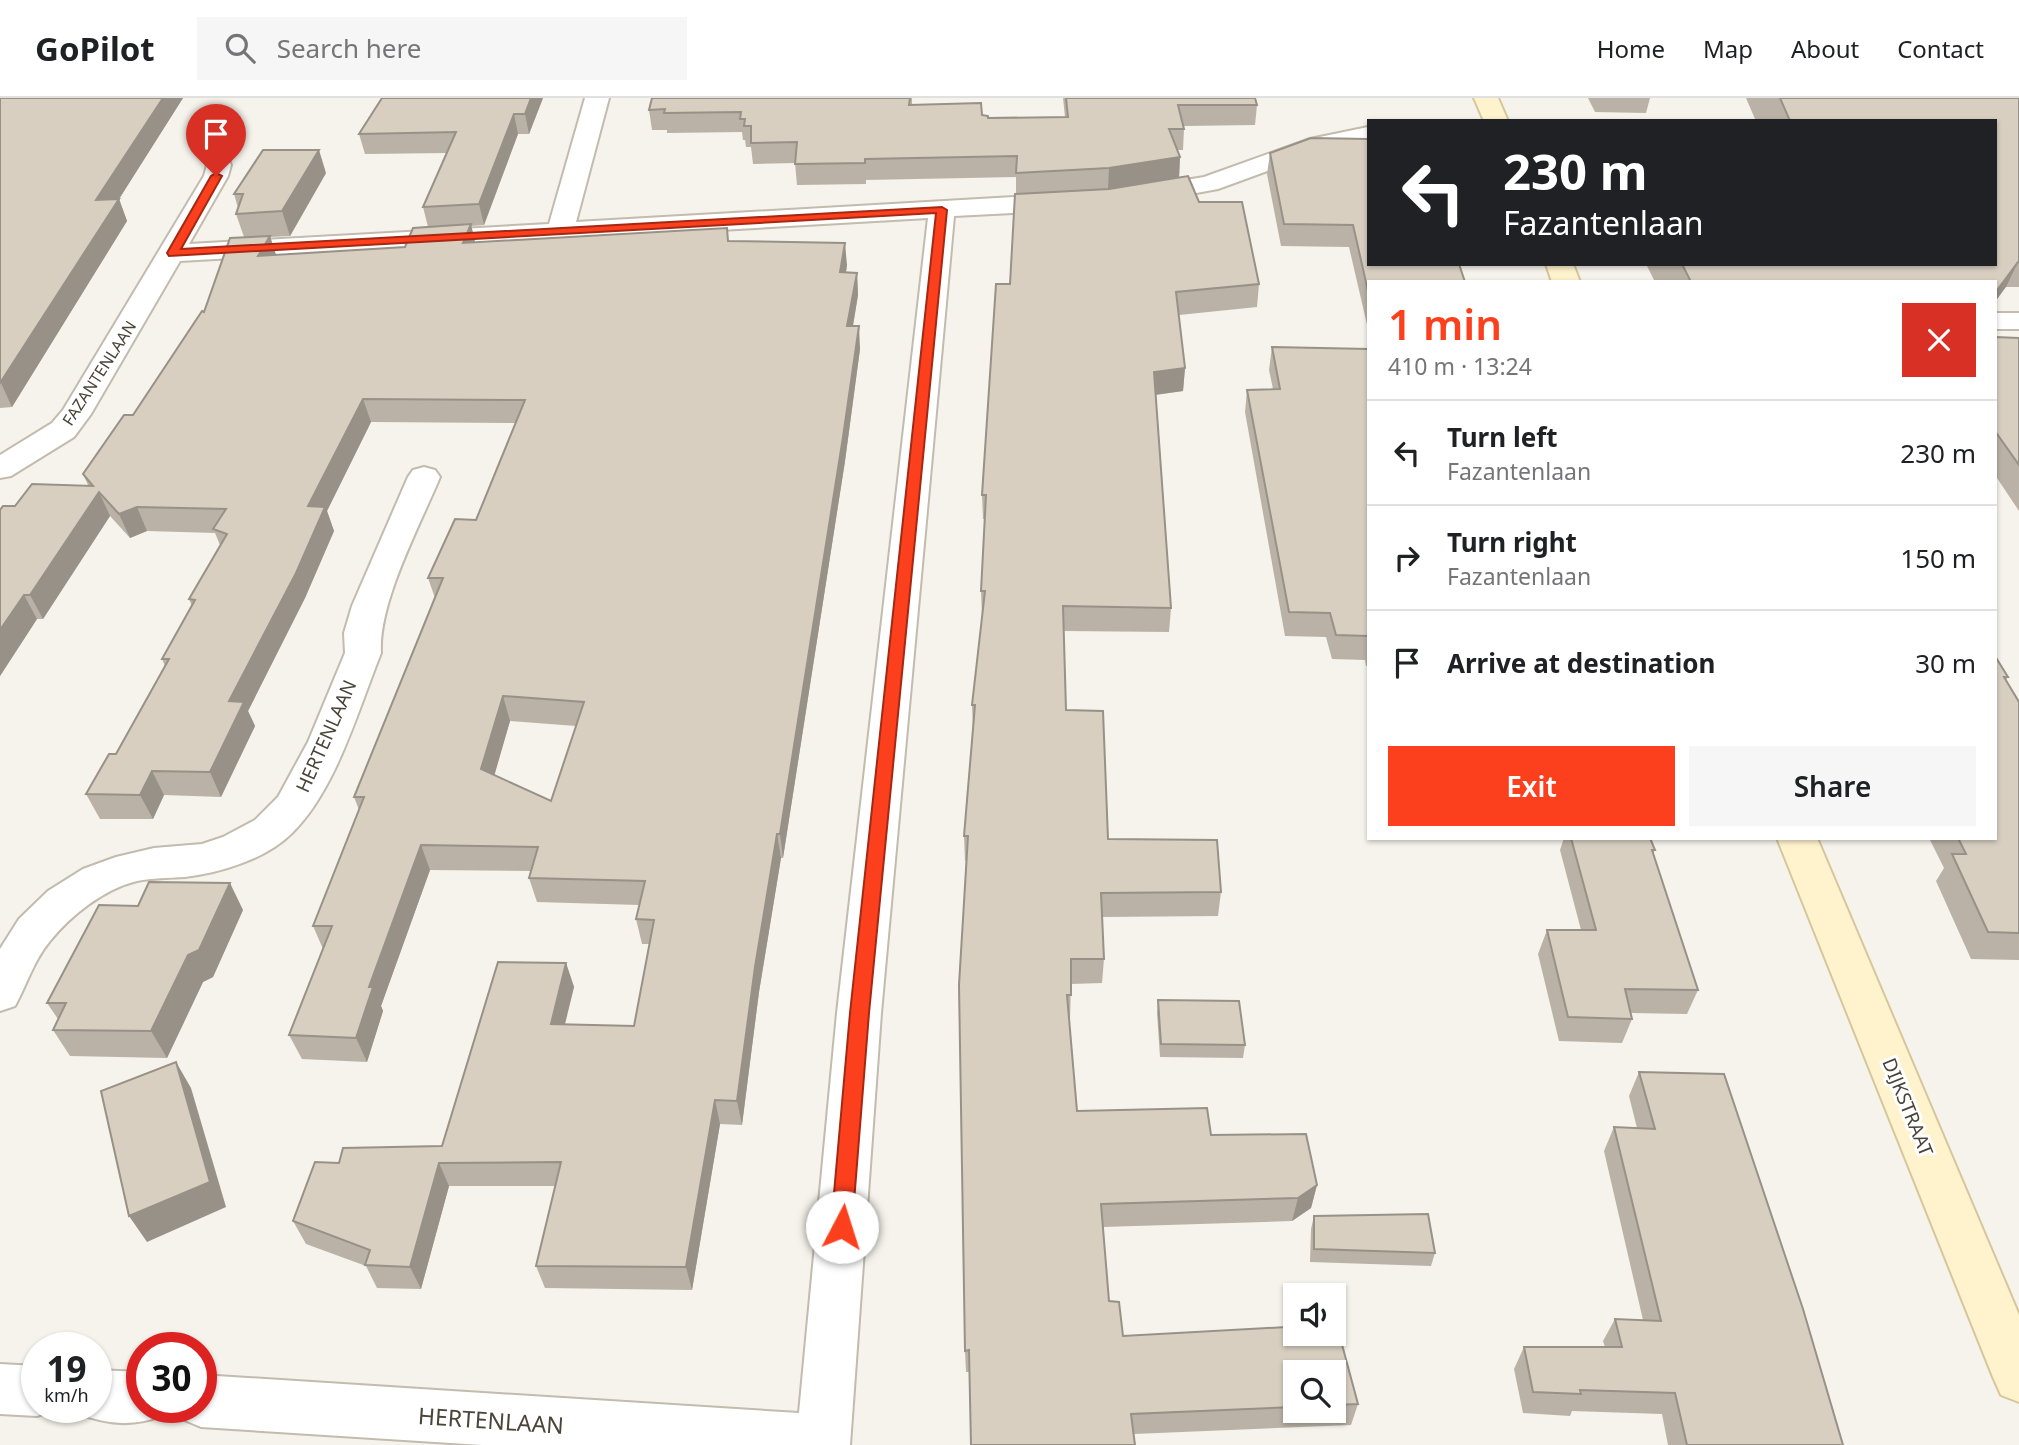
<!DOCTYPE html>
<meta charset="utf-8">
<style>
body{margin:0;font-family:"Noto Sans",sans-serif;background:#f6f6f6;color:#202124;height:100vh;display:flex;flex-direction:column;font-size:26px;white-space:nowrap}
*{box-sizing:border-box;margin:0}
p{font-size:23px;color:#757577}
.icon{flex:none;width:38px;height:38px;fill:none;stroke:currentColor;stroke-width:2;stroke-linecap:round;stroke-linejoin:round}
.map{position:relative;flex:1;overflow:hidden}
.sheet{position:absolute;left:1367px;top:182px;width:630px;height:560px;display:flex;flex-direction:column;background:#fff;border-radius:0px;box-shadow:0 2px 5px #0004}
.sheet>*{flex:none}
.banner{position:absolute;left:1367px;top:21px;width:630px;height:147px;border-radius:0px;box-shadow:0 2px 5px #0004;background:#202124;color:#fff;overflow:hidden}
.tools{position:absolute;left:1283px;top:1185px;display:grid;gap:14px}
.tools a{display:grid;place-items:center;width:63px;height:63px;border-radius:0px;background:#fff;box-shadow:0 2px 5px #0004;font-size:35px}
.speed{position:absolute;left:21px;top:1234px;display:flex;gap:14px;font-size:35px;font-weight:700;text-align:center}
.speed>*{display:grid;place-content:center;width:91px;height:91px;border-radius:50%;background:#fff;box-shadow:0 2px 5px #0004;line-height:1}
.speed small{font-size:18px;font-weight:400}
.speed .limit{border:10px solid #d22;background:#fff;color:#111}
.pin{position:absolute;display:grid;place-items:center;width:60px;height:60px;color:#fff;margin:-72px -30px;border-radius:50% 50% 50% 0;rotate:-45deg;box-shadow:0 0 7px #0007}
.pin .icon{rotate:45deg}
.me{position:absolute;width:77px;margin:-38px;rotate:5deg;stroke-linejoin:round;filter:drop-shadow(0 0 5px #0008)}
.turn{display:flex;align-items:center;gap:24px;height:147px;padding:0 21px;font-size:32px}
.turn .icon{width:91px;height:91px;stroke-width:2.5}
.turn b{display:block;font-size:49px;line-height:60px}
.round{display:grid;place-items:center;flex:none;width:74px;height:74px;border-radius:0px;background:#f6f6f6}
.headline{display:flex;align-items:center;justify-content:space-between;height:119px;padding:0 21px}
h1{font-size:42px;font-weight:600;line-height:52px;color:#fc3f1d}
.primary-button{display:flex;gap:14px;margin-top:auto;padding:14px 21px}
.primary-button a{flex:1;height:80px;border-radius:0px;background:#fc3f1d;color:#fff;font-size:28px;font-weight:600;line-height:80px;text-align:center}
.primary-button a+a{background:#f6f6f6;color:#202124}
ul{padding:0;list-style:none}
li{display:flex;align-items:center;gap:21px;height:105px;padding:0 21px;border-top:2px solid #e0e0e0}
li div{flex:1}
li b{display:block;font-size:26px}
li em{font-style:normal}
header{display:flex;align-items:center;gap:42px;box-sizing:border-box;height:98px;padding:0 35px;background:#fff;border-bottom:2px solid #e0e0e0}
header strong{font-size:33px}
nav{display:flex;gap:38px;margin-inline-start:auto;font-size:24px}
.search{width:490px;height:63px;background:#f6f6f6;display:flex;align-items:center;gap:18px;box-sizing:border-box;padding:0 24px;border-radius:0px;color:#757577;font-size:26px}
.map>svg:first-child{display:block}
</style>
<header>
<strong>GoPilot</strong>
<div class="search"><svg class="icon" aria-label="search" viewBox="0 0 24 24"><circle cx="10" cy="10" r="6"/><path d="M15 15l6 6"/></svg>Search here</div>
<nav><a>Home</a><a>Map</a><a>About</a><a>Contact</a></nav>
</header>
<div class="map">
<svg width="2019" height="1347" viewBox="0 0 2019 1347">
<rect width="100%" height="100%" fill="#f6f3ec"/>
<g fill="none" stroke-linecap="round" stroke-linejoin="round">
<g stroke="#c2bbae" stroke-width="4">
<g id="minor">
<polygon points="585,0 609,0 576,124 1068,96 1077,99 1081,104 1077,109 1068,112 954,118 881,915 850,1347 482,1347 201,1329 182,1321 177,1309 201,1309 201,1277 799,1315 837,915 928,120 180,163 91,316 74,339 11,378 0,380 0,357 52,325 63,312 204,78 207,67 204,58 207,53 216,51 225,53 231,67 228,78 189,146 549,126"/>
<polygon points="1368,29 1368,43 1325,52 1218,91 1142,105 1133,102 1129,97 1133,92 1142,89 1204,79 1310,41"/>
<rect x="1995" y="215" width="24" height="16"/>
<path d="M 424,369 L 435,372 L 440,379 C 420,427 378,505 381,555 C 358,612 336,692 292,735 C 266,761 220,775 185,779 C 168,780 153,780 137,783 C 104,791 71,817 50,843 C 34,862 27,886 15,908 L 0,913 L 0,851 L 19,821 L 48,793 L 83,771 L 116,759 L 154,750 L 202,746 L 223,739 L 255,722 L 278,699 L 308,644 L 345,555 L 344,535 L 352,508 L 408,379 L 413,372 Z"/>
<polygon points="0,1266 37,1268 37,1309 56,1309 56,1311 37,1318 0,1316"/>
<path d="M 96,1272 L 142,1274 L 142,1309 L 165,1309 L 161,1318 C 134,1329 104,1326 77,1315 L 75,1309 L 96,1309 Z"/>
</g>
</g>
<g stroke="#d6c79b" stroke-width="4">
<g id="secondary">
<polygon points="1474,0 1498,0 1508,23 1484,23"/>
<polygon points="1546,166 1573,166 1580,184 1552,184"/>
<polygon points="1777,740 1817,740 2019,1217 2019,1304 2001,1297 1993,1279"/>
</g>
</g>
<use href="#minor" fill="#fff" fill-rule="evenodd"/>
<use href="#secondary" fill="#fff3cd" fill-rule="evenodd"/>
</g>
<g fill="#bab2a6" fill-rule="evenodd">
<polygon points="0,0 183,0 119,101 127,123 12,309 0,310"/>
<path d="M 543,0 L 529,36 L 518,36 L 484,127 L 471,128 L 475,144 L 729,144 L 847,167 L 846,175 L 857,175 L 858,197 L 853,228 L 860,251 L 845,363 L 783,760 L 781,760 L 759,894 L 742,1027 L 720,1026 L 692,1192 L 545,1190 L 536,1168 L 555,1088 L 449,1088 L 421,1191 L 377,1190 L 366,1168 L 306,1146 L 293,1123 L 339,1065 L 442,1048 L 566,865 L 574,889 L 564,927 L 634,928 L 650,846 L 642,846 L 636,821 L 639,807 L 537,804 L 529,780 L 531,773 L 430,772 L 381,908 L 383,913 L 367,964 L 302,961 L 289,937 L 323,851 L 313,828 L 359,712 L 354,699 L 435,500 L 428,480 L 476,422 L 516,325 L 371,324 L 327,413 L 334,433 L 305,500 L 248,613 L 255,628 L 221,699 L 164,697 L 153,721 L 100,721 L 86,696 L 116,656 L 165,568 L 162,561 L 192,508 L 189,501 L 220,447 L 215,435 L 147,433 L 130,440 L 110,418 L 43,521 L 37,521 L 0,578 L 15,408 L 88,387 L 83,376 L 133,317 L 204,214 L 244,139 L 236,116 L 238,110 L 234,96 L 326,75 L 290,138 L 270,139 L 276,157 L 405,149 L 428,129 L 423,109 L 447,55 L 365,56 L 359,36 ZM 510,623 L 576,628 L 551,703 L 494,677 Z"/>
<path d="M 652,0 L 912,0 L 912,7 L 981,5 L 982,17 L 988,18 L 988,20 L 1065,19 L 1063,0 L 1255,0 L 1257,7 L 1255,27 L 1184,28 L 1184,31 L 1183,52 L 1177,52 L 1180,59 L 1179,80 L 1188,78 L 1199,104 L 1242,104 L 1259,186 L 1257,209 L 1179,217 L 1185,270 L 1183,293 L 1156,297 L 1171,510 L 1169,534 L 1064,533 L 1066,612 L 1103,613 L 1108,741 L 1217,742 L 1221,794 L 1218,818 L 1102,819 L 1104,861 L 1102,885 L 1071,886 L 1070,921 L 1069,921 L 1077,1013 L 1207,1010 L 1211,1037 L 1306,1036 L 1317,1087 L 1311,1110 L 1292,1123 L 1103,1129 L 1109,1203 L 1119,1204 L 1123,1238 L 1286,1229 L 1286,1232 L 1295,1232 L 1295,1236 L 1334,1236 L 1334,1228 L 1337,1228 L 1358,1306 L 1351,1327 L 1134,1336 L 1135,1347 L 971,1347 L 969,1274 L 966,1274 L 965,1253 L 959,887 L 966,763 L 965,763 L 964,738 L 973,631 L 972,607 L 982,518 L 981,493 L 985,421 L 983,421 L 982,397 L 996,186 L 1010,186 L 1015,96 L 1016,96 L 1016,79 L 866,82 L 866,86 L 797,87 L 795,65 L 753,66 L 751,49 L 746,49 L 745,42 L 743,42 L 742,34 L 667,35 L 667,32 L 652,32 L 649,12 ZM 1295,1274 L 1334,1274 L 1334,1312 L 1295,1312 Z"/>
<polygon points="1588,0 1650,0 1646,15 1595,14"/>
<polygon points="1746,0 2019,0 2019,189 2006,189 1995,184 1655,184 1646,166 1995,166 1995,23 1773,23 1755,21"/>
<polygon points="1270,55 1465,184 1368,184 1368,231 1349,149 1281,148 1267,76"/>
<polygon points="1995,239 2019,240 2019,413 1995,377"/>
<polygon points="1272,249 1368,251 1368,568 1366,568 1365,562 1332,561 1326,539 1285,538 1245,314 1247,292 1273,291 1269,272"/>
<polygon points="1995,558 2008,579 2006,582 2019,604 2019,862 1971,861 1936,783 1944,770 1929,740 1995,740"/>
<polygon points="1564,740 1650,740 1655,752 1653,755 1698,892 1687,916 1631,915 1632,921 1622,945 1559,943 1538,856 1547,832 1581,832 1560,752"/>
<polygon points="243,812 213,879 203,884 167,960 70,958 53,932 58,921 47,905"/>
<polygon points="1158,902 1245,947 1243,960 1160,959 1157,915"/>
<polygon points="1639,974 1843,1347 1668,1347 1662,1316 1572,1313 1570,1318 1523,1315 1514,1271 1524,1249 1605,1249 1603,1243 1615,1221 1643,1222 1604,1053 1614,1029 1637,1030 1629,998"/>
<polygon points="1314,1118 1435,1155 1431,1168 1310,1164 1311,1131"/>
</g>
<g fill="#979187">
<polygon points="163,0 183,0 119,101 127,123 12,309 1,285 96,102"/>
<polygon points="531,0 543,0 529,36 525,16"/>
<polygon points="514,16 518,36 484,127 479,106"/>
<polygon points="319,52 326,75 290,138 282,113"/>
<polygon points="1180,59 1179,80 1108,91 1109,70"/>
<polygon points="471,126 476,149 463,145"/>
<polygon points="270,138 277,160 258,158"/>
<polygon points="845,145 847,167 842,197 840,174"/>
<polygon points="2018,164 2006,189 1995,204 1995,195"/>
<polygon points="857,175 858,197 849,251 847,228"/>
<polygon points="859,228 860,251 845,363 783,760 780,736"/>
<polygon points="1185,270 1183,293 1153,297 1154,274"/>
<polygon points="363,301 371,324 327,413 334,433 305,500 248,613 255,628 221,699 210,674 229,603 308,408"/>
<polygon points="99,394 110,418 43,521 30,497"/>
<polygon points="137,409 147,433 130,440 119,416"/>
<polygon points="24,497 37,521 0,578 0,532"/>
<polygon points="503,598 510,623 489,696 481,671"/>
<polygon points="152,673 164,697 153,721 140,697"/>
<polygon points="777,736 781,760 759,894 742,1027 737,1003 755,869"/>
<polygon points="421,747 430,772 381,908 383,913 367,964 356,940 369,889"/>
<polygon points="230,785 243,812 213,879 203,884 167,960 151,933 188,857"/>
<polygon points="566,865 574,889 559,951 551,926"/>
<polygon points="176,964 191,990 226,1109 147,1144 129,1118"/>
<polygon points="715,1002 720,1026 692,1192 686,1169"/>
<polygon points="439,1065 449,1088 421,1191 410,1169"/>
<polygon points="1317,1087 1311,1110 1292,1123 1298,1100"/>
</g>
<g fill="#d8cfc1" stroke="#979187" stroke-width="2" fill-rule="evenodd">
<polygon points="0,0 163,0 96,102 119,101 0,285"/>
<polygon points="382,0 531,0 525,16 514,16 479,106 423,109 456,34 359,36"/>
<polygon points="652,0 910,0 909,7 981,5 982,17 988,18 988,20 1068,19 1066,0 1255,0 1257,7 1178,7 1184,31 1169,31 1180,59 1109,70 1016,75 1017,58 865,61 865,65 795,66 797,44 751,45 751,28 744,28 745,21 740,21 741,14 664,15 665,11 649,12"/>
<polygon points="1780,0 2019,0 2019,164 2018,164 1995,195 1995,184 1691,184 1682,166 1995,166 1995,23 1790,23"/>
<polygon points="1311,40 1368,41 1368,166 1459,166 1465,184 1368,184 1368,193 1353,127 1284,126 1270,55"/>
<polygon points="263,52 319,52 282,113 236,116 243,96 234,96"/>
<polygon points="1188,78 1199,104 1242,104 1259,186 1176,194 1185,270 1154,274 1171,510 1063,508 1066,612 1103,613 1108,741 1217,742 1221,794 1101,795 1104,861 1071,861 1071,897 1067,897 1077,1013 1207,1010 1211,1037 1306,1036 1317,1087 1298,1100 1101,1106 1109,1203 1119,1204 1123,1238 1286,1229 1286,1232 1295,1232 1295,1236 1334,1236 1334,1228 1337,1228 1358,1306 1334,1307 1334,1274 1295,1274 1295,1309 1131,1316 1135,1347 971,1347 969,1252 965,1253 959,887 968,738 964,738 975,607 972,607 985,493 981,493 986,397 982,397 996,186 1010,186 1015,96 1109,91"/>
<path d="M 471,126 L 463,145 L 727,130 L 728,143 L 845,145 L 840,174 L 857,175 L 847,228 L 859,228 L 843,339 L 780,736 L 777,736 L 755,869 L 737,1003 L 715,1002 L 686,1169 L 536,1168 L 561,1064 L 439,1065 L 410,1169 L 365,1167 L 370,1152 L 293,1123 L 315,1064 L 339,1065 L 343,1050 L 442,1048 L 498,864 L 566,865 L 551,926 L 634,928 L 654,822 L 636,821 L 645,783 L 529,780 L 538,749 L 421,747 L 369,889 L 373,889 L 356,940 L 289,937 L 332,828 L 313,828 L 364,699 L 354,699 L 443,480 L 428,480 L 455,421 L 476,422 L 525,302 L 363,301 L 308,408 L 325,409 L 296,475 L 229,603 L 244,604 L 210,674 L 152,673 L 140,697 L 86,696 L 109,656 L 116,656 L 169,561 L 162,561 L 195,502 L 189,501 L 227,436 L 213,431 L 226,411 L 137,409 L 119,416 L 99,394 L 30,497 L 24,497 L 0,532 L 0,412 L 3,408 L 15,408 L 32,386 L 93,388 L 83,376 L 124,317 L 133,317 L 202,213 L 204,214 L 230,140 L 270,138 L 258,158 L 405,149 L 413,130 ZM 503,598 L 584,604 L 551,703 L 481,671 Z"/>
<polygon points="1995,239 2019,240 2019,367 1995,333"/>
<polygon points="1272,249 1368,251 1368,538 1336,537 1330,515 1289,514 1247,292 1280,291"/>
<polygon points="1995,558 2008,579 2004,579 2019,604 2019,835 1988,834 1952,756 1966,756 1958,740 1995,740"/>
<polygon points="1571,740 1650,740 1655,752 1652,752 1698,892 1625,891 1632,921 1568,919 1547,832 1596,832"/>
<polygon points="149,784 230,785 199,852 188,857 151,933 53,932 66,905 47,905 99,807 138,808"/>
<polygon points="1158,902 1239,903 1245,947 1161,946"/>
<polygon points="176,964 210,1084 129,1118 101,993"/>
<polygon points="1639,974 1724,976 1803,1211 1843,1347 1687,1347 1675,1295 1580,1292 1581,1296 1533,1294 1524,1249 1622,1249 1615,1221 1661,1223 1614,1029 1655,1031"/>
<polygon points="1428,1116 1435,1155 1314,1151 1314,1118"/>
</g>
<polygon fill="#fc3f1d" stroke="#a42913" stroke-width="2" points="216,75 222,78 181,151 942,109 947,112 869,915 852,1129 849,1135 842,1138 834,1135 831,1129 850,915 936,115 169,158 167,155 211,78"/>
<g text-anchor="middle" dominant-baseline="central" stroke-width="6" stroke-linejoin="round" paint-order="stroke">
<g font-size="16" fill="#4b4439" stroke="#fff">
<text transform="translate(99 275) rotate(-57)">FAZANTENLAAN</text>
</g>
<g font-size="19" fill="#4b4439" stroke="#fff">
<text transform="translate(326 638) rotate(-66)">HERTENLAAN</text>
<text transform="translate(1908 1009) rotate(68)">DIJKSTRAAT</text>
</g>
<g font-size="23" fill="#4b4439" stroke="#fff">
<text transform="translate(491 1322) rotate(4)">HERTENLAAN</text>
</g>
</g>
</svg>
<div class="tools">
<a><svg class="icon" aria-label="sound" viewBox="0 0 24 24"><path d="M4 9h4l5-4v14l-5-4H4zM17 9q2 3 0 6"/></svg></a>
<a><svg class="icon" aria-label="search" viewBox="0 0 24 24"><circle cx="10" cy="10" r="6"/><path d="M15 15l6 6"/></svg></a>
</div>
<div class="speed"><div>19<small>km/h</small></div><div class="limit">30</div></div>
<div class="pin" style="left:216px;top:78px;background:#d93025"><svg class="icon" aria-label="arrive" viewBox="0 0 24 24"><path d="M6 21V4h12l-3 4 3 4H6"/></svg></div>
<svg class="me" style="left:842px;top:1129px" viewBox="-20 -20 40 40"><circle r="19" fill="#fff"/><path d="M0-13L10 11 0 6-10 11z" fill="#fc3f1d"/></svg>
<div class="banner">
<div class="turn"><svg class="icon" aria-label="left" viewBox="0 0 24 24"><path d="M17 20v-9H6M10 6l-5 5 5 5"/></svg><div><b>230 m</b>Fazantenlaan</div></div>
</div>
<section class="sheet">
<div class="headline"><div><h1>1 min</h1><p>410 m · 13:24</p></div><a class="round" style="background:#d93025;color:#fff"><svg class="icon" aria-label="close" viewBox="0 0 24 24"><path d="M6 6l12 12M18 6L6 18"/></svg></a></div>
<ul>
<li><svg class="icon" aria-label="left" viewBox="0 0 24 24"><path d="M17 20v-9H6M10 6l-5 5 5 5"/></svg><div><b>Turn left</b><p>Fazantenlaan</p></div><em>230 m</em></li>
<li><svg class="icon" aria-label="right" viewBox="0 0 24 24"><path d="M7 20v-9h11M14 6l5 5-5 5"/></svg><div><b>Turn right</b><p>Fazantenlaan</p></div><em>150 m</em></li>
<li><svg class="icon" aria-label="arrive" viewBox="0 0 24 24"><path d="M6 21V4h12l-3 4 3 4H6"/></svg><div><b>Arrive at destination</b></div><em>30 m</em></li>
</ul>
<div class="primary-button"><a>Exit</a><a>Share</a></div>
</section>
</div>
